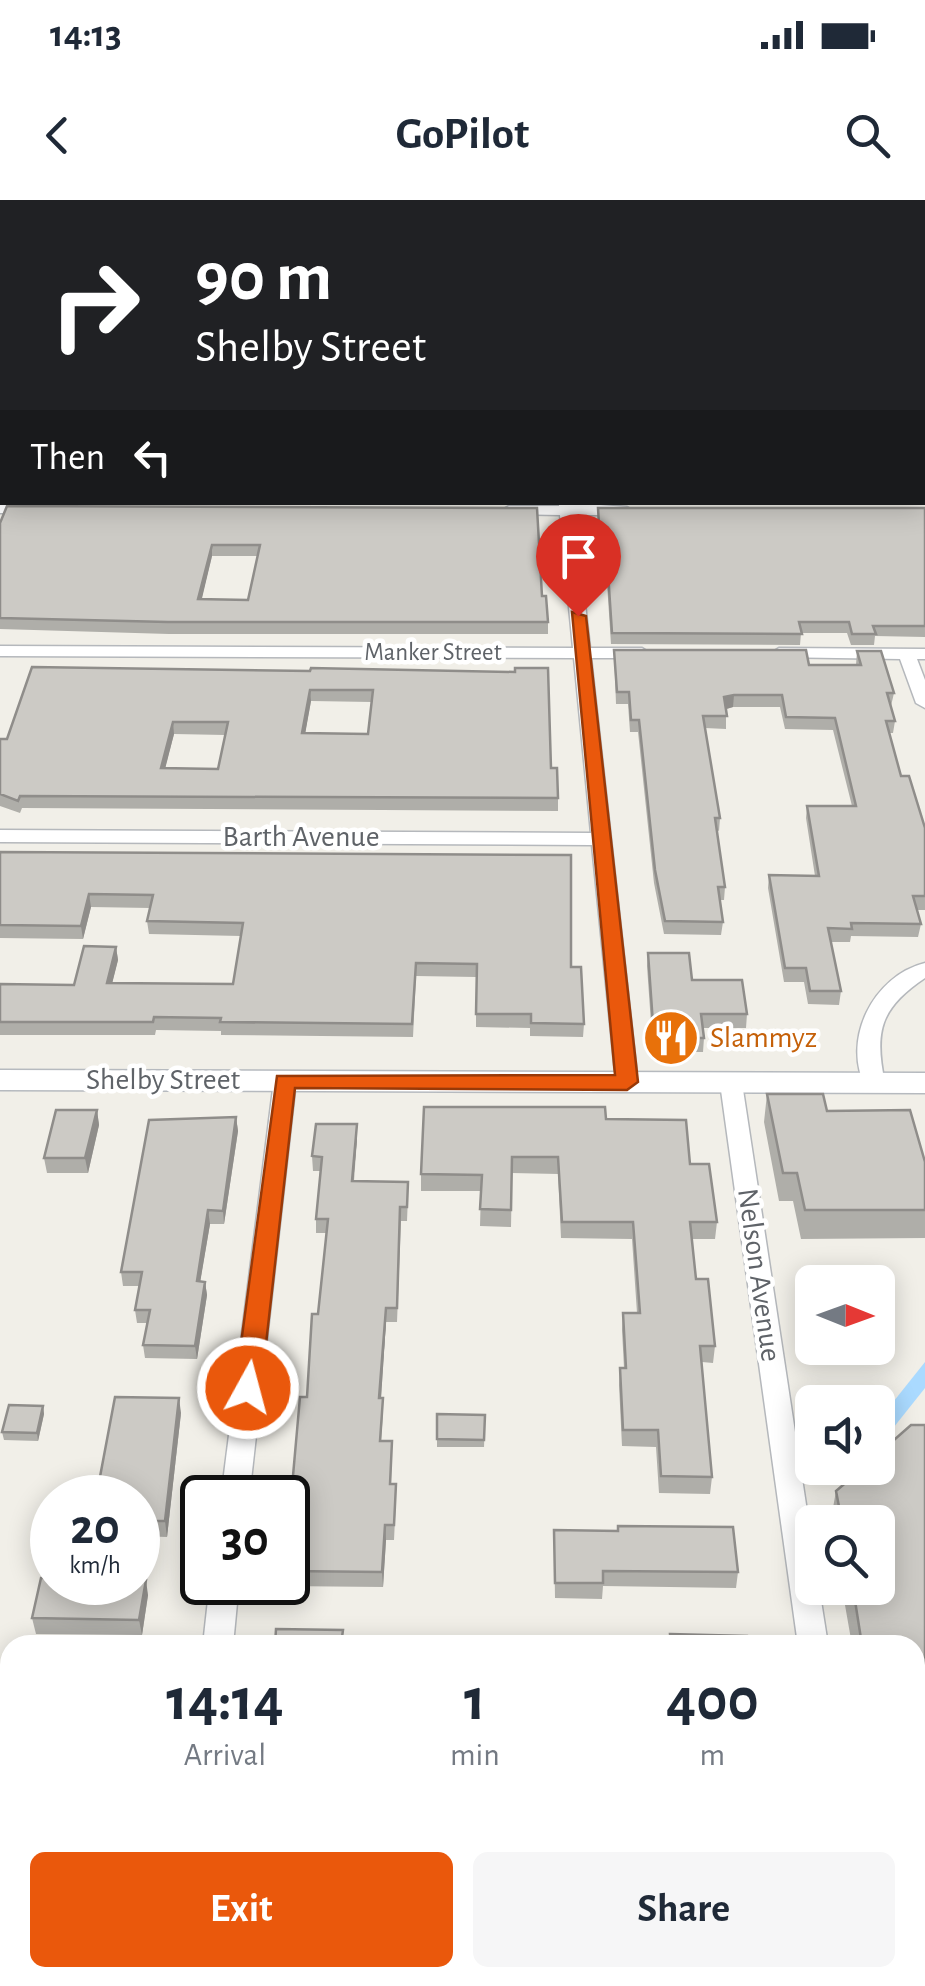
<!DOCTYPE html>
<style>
body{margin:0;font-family:"Alegreya Sans",sans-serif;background:#f6f6f7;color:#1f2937;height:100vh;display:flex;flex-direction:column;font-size:38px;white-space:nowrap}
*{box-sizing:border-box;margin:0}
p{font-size:32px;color:#747a83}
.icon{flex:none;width:55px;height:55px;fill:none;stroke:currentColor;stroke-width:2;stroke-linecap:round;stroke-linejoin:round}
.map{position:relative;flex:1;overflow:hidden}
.side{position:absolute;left:0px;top:1435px;width:925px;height:352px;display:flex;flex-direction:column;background:#fff;border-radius:30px 30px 0 0;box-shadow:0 5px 25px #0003}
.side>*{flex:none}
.top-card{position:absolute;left:0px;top:0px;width:925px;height:305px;box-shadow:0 5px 25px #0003;background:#202124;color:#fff;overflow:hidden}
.needle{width:65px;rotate:91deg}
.fabs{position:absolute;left:795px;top:1065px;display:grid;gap:20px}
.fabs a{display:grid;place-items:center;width:100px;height:100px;border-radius:15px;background:#fff;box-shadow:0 5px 25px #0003;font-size:50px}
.speed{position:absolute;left:30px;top:1275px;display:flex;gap:20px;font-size:50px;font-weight:700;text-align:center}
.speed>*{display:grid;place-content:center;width:130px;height:130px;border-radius:50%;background:#fff;box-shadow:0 5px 25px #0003;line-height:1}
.speed small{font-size:25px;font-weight:400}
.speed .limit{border:5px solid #111;border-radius:15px;background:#fff;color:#111}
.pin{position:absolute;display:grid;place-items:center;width:85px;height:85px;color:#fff;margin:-102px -42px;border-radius:50% 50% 50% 0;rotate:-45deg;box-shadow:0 0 10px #0007}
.pin .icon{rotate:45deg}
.me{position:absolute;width:110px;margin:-55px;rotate:7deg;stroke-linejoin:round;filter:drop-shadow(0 0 8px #0008)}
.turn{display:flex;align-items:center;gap:35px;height:210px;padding:0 30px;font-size:45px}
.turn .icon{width:130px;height:130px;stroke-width:2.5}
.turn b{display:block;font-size:70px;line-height:85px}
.then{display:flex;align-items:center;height:95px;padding:0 30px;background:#0003;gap:20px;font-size:38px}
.eta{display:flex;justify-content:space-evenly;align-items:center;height:170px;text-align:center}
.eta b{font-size:60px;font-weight:600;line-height:70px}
.button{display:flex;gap:20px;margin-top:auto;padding:20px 30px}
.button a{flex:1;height:115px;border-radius:15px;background:#ea580c;color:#fff;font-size:40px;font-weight:600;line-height:115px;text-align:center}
.button a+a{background:#f6f6f7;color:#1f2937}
.status{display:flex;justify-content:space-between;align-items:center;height:70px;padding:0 50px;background:#fff;direction:ltr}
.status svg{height:28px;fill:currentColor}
header{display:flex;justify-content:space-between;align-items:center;height:130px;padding:0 30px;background:#fff;font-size:45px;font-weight:600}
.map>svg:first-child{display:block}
</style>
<div class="status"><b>14:13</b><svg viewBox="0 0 49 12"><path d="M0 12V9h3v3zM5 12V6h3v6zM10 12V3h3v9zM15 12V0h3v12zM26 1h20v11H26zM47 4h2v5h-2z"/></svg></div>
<header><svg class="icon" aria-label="back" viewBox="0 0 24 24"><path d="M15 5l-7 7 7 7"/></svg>GoPilot<svg class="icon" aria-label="search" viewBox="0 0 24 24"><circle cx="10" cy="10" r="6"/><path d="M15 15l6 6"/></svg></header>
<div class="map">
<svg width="925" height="1786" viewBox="0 0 925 1786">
<rect width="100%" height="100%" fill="#f1efe8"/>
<polygon fill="#aadaff" points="925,1162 925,1188 878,1247 878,1221"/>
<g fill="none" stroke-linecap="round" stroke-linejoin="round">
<g stroke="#b5b8bc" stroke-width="3">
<g id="minor">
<rect x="0" y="43" width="2" height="6"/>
<rect x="0" y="192" width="2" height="8"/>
<polygon points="559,302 627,307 634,311 627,315 575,315 590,448 642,448 650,453 642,458 591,458 638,883 635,888 627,890 616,883 592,645 0,642 0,630 591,633 574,458 0,456 0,446 573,448 560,315 509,314 502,310 509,306 559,306"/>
<polygon points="0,305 37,305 44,309 37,313 0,313"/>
<polygon points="779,448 925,449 925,459 917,459 925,480 925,508 916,503 900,459 773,457 771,453"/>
<path d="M 925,763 L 925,778 C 880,808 874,832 885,883 L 874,890 L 866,888 C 841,840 873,776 925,763 Z"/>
<polygon points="285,874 296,881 249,1298 221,1298 274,881"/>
<polygon points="731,876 742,883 812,1344 812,1388 819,1388 828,1445 798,1445 720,883"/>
<polygon points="210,1382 239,1382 233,1445 203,1445"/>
<polygon points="161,1778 195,1778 194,1786 160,1786"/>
<polygon points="842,1778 876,1778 877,1786 843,1786"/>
</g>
</g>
<g stroke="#b6babf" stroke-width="3">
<polygon id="secondary" points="0,870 925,873 925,893 0,890"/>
</g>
<use href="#minor" fill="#fff" fill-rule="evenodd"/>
<use href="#secondary" fill="#fff" fill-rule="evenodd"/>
</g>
<g fill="#afaea9" fill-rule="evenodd">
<polygon points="922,194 925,195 925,303 665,302 922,302"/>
<path d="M 537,308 L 542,396 L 548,422 L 548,434 L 169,434 L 0,429 L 0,323 ZM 212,356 L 258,356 L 248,400 L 201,400 Z"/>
<polygon points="598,308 925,308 925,437 875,436 874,445 851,445 847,433 801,433 800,445 611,444 605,353 600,353"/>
<polygon points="614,450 809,465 856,465 857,451 894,493 891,506 895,521 893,533 889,533 901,576 925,628 925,710 917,710 921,724 918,737 851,736 850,742 831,742 841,791 839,805 808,804 804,782 784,782 768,688 769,675 815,676 806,618 807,606 852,606 833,530 785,529 780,507 733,507 726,509 726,529 705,528 720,618 719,631 717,630 725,687 724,700 720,700 723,722 721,735 664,734 654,683 638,532 630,532 628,504 616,504"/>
<path d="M 310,471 L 515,472 L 551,568 L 558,598 L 558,611 L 22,608 L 20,613 L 0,606 L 0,539 L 7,539 ZM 311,501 L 372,502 L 368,534 L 305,533 ZM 174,534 L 225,535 L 218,569 L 165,568 Z"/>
<polygon points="0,652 571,767 584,824 583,837 530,836 530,828 476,827 476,777 416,776 413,837 221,835 221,831 156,830 155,835 0,835 0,784 74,785 116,747 118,760 112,783 233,784 241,736 149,734 147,721 150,708 91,707 83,739 0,738"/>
<polygon points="648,753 747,814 746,828 703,828 704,838 703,852 653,852 647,766"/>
<polygon points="767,894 827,911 925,962 925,1038 801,1039 793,1001 779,1001 764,922"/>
<polygon points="97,910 99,925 88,973 47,973 44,958"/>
<polygon points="236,917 238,931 224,1024 210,1024 200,1082 205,1082 207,1095 197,1159 145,1158 143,1145 148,1123 137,1123 135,1110 139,1086 123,1086 121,1072"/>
<polygon points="606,919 690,964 717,1022 715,1039 692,1039 696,1079 715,1146 713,1163 702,1162 712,1277 710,1294 659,1293 656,1247 622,1246 619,1185 620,1168 624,1168 622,1130 623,1113 637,1113 632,1039 561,1038 558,974 512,973 511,1027 480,1026 481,991 421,991 421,974"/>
<polygon points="357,939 354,981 408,996 407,1021 401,1021 397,1122 386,1122 381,1198 383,1198 383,1213 381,1241 392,1241 391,1284 396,1298 394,1340 386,1340 383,1387 282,1386 282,1382 288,1382 288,1332 318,1114 326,1033 316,1033 316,1019 320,971 313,971 312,956"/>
<polygon points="43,1206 44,1214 38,1241 4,1240 2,1232"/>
<polygon points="181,1213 167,1337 138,1336 138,1298"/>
<polygon points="437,1214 485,1215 484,1247 437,1247"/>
<polygon points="925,1225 925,1645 919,1645 915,1619 915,1445 852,1445 842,1388 878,1388 878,1322 832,1322 831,1319 836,1291"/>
<polygon points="554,1330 738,1372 736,1388 603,1386 602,1399 555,1398"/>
<polygon points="148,1395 142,1435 36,1434 32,1418"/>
<polygon points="10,1544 10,1662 0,1662 0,1576"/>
<polygon points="0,1728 6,1728 10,1778 67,1778 66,1786 0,1786"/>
</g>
<g fill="#8f8d8a">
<polygon points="212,345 212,356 199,411 198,399"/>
<polygon points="310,490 311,501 303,546 302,533"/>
<polygon points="734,495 733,507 723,510 724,497"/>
<polygon points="173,522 174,534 162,581 161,568"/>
<polygon points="89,694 91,707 83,739 81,726"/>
<polygon points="116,747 118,760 109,796 107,783"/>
<polygon points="97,910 99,925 88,973 85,958"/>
<polygon points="236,917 238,931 224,1024 223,1011"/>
<polygon points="357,924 357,939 352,996 352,981"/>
<polygon points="208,1010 210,1024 198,1095 197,1081"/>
<polygon points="205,1082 207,1095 197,1159 195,1146"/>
<polygon points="386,1108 386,1122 380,1213 379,1198"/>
<polygon points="179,1198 181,1213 167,1337 165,1321"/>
<polygon points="43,1206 44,1214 38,1241 37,1233"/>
<polygon points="385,1325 386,1340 383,1387 382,1372"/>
<polygon points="146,1380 148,1395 142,1435 139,1420"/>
<polygon points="61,1778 67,1778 66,1786 63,1786"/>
</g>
<g fill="#cccac5" stroke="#8f8d8a" stroke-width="2.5" fill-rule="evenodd">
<polygon points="268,0 286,0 289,1 288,2 267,2"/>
<polygon points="355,0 403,0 406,2 355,2"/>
<rect x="419" y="0" width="50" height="2"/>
<polygon points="722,0 925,0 925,13 922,13 922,2 723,2"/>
<polygon points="576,1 718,2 576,2"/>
<rect x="922" y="24" width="3" height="65"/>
<polygon points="0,48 2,48 2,158 0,163"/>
<rect x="922" y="103" width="3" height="60"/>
<polygon points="922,194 925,195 925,293 922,293"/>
<path d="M 7,306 L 537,308 L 542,396 L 546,396 L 548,422 L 168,422 L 0,418 L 0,323 ZM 212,345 L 260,345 L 248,400 L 198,399 Z"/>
<polygon points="598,308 925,308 925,426 873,426 876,434 852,434 849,422 799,422 802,434 612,433 606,342 600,342"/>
<polygon points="614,450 806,450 809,465 861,465 857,451 881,451 894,493 887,493 895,521 886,521 901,576 909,576 925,628 925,696 913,696 921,724 851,723 852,729 828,728 841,791 810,791 806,768 785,768 769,675 819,676 807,606 856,606 835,518 786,517 782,495 734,495 724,497 727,516 703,516 720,618 715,618 725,687 718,687 723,722 665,721 655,670 639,520 631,520 629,492 617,492"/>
<path d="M 32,467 L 310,471 L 311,468 L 515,472 L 515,468 L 548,468 L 551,568 L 557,568 L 558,598 L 20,596 L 18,601 L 0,594 L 0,539 L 7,539 ZM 310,490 L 373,490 L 368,534 L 302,533 ZM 173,522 L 228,522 L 218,569 L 161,568 Z"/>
<polygon points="0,652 571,655 571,767 581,767 584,824 531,823 531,814 476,814 477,764 416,763 412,824 220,822 221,818 154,817 153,822 0,822 0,784 74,785 84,746 116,747 107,783 233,784 243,723 147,721 153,695 89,694 81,726 0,725"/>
<polygon points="648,753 689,753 692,780 742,780 747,814 701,814 704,838 654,838"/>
<polygon points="767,894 823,894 827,911 910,910 925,962 925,1010 805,1010 797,973 783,973"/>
<polygon points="424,907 605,907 606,919 686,920 690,964 709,964 717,1022 690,1022 696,1079 708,1079 715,1146 700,1146 712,1277 661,1276 658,1230 623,1230 620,1168 626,1168 623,1113 640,1113 633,1022 562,1022 558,957 512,957 511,1010 480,1009 482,975 421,974"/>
<polygon points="56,910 97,910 85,958 44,958"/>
<polygon points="236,917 223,1011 208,1010 197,1081 205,1082 195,1146 143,1145 150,1110 135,1110 142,1072 121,1072 149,920"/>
<polygon points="316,924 357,924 352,981 408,982 407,1007 400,1007 397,1108 386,1108 379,1198 383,1198 380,1241 392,1241 390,1284 396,1284 394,1325 385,1325 382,1372 288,1371 288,1332 300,1197 307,1197 312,1114 318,1114 328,1019 316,1019 322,957 312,956"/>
<polygon points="115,1197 179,1198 165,1321 138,1321 138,1298 96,1298"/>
<polygon points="9,1205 43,1206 37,1233 2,1232"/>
<polygon points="437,1214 485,1215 484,1240 437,1239"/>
<polygon points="911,1225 925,1225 925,1607 922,1590 915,1590 915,1445 862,1445 853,1388 878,1388 878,1322 842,1322 836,1291 863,1268 878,1268 878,1254"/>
<polygon points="618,1326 733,1327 738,1372 603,1371 603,1383 555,1383 554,1330 618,1331"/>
<polygon points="41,1378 52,1378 52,1382 138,1382 138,1380 146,1380 139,1420 32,1418"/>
<polygon points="276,1429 343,1430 341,1445 275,1445"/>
<polygon points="670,1434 747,1436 748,1445 671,1445"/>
<polygon points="8,1544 10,1544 10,1647 0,1647 0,1576"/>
<polygon points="10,1707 10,1778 61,1778 61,1779 0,1778 0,1728 6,1728"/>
<polygon points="250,1778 311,1778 310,1786 250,1786"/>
<polygon points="698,1778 786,1778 787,1786 699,1786"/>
</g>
<polygon fill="#ea580c" stroke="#983908" stroke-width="2.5" points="572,412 586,416 638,882 627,890 295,888 261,1188 257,1195 239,1195 235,1188 277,876 615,875"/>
<defs>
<g id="restaurant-disc" transform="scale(2.875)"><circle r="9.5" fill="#e8710a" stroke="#fff"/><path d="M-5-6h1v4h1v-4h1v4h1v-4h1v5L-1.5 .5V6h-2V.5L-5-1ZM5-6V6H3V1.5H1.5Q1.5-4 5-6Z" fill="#fff"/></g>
</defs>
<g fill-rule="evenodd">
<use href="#restaurant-disc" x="671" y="838"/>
</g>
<g text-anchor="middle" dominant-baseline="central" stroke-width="9" stroke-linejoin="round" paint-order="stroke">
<g font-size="25" fill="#5f6368" stroke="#fff">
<text x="433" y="452">Manker Street</text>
</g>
<g font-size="30" fill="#5f6368" stroke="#fff">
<text x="301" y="637">Barth Avenue</text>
<text x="163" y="880">Shelby Street</text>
<text transform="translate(759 1075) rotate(82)">Nelson Avenue</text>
</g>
<g font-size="30" fill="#c56008" stroke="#fff" text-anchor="start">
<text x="710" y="838">Slammyz</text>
</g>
</g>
</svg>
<div class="fabs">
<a><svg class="needle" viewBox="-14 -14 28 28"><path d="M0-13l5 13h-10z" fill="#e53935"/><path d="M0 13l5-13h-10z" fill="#747a83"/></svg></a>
<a><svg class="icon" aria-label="sound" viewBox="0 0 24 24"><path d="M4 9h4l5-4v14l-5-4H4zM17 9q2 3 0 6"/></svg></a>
<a><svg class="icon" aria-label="search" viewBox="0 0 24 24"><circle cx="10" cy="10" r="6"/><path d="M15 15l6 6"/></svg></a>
</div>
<div class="speed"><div>20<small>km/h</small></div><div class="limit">30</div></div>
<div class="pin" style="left:578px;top:416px;background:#d93025"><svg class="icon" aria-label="arrive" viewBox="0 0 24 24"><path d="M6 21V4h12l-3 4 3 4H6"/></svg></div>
<svg class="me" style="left:248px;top:1188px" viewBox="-20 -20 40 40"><circle r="17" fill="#ea580c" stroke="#fff" stroke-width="3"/><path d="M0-11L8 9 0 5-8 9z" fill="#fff"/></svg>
<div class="top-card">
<div class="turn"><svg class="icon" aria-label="right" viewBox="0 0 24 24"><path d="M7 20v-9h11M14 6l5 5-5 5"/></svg><div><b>90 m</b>Shelby Street</div></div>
<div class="then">Then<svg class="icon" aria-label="left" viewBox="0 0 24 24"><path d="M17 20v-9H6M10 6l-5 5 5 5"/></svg></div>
</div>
<section class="side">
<div class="eta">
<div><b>14:14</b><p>Arrival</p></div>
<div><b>1</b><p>min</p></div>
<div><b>400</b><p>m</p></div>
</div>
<div class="button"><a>Exit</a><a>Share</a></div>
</section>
</div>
